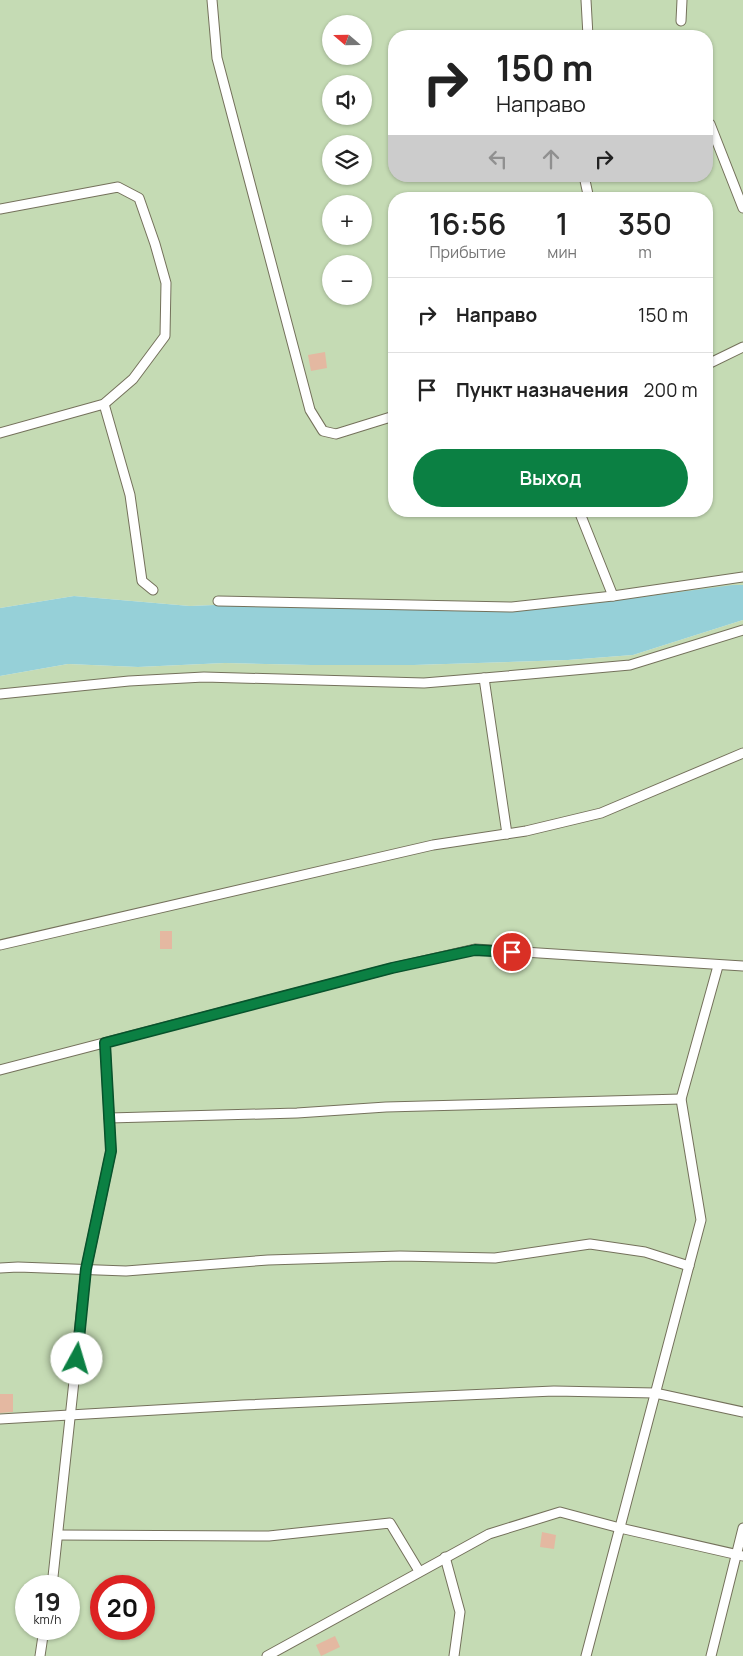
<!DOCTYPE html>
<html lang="ru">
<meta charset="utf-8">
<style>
body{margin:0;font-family:Manrope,sans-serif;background:#f6f6f6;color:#222;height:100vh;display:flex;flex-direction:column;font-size:19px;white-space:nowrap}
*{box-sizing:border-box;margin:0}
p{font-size:16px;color:#767676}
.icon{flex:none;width:28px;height:28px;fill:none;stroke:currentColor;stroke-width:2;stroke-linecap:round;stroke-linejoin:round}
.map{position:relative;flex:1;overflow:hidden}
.panel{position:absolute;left:388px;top:192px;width:325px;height:325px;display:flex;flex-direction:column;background:#fff;border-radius:20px;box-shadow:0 1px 4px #0004}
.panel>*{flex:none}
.top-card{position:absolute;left:388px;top:30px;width:325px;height:152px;border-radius:20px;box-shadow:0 1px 4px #0004;background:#fff;color:#222;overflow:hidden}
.needle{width:32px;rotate:290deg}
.tools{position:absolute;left:322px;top:15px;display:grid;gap:10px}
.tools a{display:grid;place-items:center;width:50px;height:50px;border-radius:50%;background:#fff;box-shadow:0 1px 4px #0004;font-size:25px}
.speed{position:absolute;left:15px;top:1575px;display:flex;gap:10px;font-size:25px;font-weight:700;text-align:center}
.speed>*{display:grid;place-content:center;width:65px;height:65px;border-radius:50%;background:#fff;box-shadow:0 1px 4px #0004;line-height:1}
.speed small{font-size:12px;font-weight:400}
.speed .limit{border:8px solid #d22;background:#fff;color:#111}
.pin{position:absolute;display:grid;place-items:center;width:42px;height:42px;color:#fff;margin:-21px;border:2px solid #fff;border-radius:50%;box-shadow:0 1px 5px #0007}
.me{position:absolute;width:55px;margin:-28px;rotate:6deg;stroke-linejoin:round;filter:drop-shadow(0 0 4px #0008)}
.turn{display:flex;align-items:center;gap:18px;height:105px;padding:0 25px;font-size:22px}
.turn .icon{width:65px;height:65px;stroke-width:2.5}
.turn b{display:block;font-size:35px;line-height:42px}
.lanes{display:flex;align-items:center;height:48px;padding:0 25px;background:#0003;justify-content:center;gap:25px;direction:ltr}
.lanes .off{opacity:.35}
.eta{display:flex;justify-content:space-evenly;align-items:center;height:85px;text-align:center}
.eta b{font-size:30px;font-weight:600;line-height:35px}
.primary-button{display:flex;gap:10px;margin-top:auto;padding:10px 25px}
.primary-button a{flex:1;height:58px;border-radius:30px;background:#0b8043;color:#fff;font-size:20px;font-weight:600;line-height:58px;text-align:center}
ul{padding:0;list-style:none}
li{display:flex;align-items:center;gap:15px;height:75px;padding:0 25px;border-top:1px solid #e0e0e0}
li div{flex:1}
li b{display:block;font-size:19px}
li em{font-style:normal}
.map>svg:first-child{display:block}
</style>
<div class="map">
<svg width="743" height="1656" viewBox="0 0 743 1656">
<rect width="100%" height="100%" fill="#fbf7de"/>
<g fill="#c5dbb4" fill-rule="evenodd">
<path d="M 0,0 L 743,0 L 743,585 L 602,602 L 484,608 L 310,608 L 261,603 L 190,606 L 74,596 L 0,608 ZM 331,24 L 364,24 L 364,56 L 331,56 ZM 394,36 L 706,36 L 706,176 L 394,176 ZM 331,84 L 364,84 L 364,116 L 331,116 ZM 331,144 L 364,144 L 364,176 L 331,176 ZM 394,199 L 706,199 L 706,511 L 394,511 ZM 331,204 L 364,204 L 364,236 L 331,236 ZM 331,264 L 364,264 L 364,296 L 331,296 Z"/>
<path d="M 743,620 L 743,1656 L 0,1656 L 0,676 L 68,664 L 138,667 L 225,663 L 311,665 L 414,665 L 568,660 L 633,655 ZM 26,1586 L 69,1586 L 69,1629 L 26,1629 ZM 101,1586 L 144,1586 L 144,1629 L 101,1629 Z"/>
</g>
<polygon fill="#96d0d8" points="733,585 743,585 743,620 633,655 568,660 414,665 311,665 225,663 138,667 68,664 0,676 0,608 74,596 190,606 261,603 310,608 484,608 602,602"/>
<g fill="#e4b8a1">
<polygon points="325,352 327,368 311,371 308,355"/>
<rect x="160" y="931" width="12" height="18"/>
<polygon points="0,1394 13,1394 13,1412 0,1413"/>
<polygon points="542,1532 556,1535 554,1549 540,1547"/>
<polygon points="335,1636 340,1647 321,1656 316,1645"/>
</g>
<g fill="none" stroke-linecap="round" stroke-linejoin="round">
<g stroke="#74715b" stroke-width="11">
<g id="lane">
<polyline points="212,0 217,58 310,410 323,431 336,434 394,416"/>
<polyline points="586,0 588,36"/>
<polyline points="681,21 682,0"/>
<polyline points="710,124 743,208"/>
<polyline points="584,176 589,199"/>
<polyline points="0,209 118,187 139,198 155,244 166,283 165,336 133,379 104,404 0,433"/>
<polyline points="706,365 743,347"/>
<polyline points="104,404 130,495 142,581 153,590"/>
<polyline points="579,511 613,596"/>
<polyline points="218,601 512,607 613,596 743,577"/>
<polyline points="484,678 507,834"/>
<polyline points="0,694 129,681 204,677 424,683 484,678 630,665 743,630"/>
<polyline points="0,945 433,845 526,831 601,813 743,753"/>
<polyline points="0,1070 392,968 475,949 743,966"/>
<polyline points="109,1118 297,1113 386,1107 681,1099"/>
<polyline points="0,1268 18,1267 126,1271 268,1260 400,1256 495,1258 590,1244 645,1252 689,1266"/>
<polyline points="0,1419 243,1405 554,1391 655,1393 743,1412"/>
<polyline points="58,1535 269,1536 390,1523 419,1571"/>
<polyline points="445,1557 460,1612 454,1656"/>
<polyline points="52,1586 86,1269 111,1151 105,1043"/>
<polyline points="40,1656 44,1629"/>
<polyline points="267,1656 489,1534 560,1512 620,1528 743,1556"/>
<polyline points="586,1656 701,1220 681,1099 718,966"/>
<polyline points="711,1656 743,1528"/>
</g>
</g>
<use href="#lane" stroke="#fff" stroke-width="9"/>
</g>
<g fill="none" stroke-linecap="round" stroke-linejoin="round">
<g stroke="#07532c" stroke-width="12">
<polyline id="route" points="77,1359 86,1269 111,1151 105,1043 392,968 475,950 512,952"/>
</g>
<use href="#route" stroke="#0b8043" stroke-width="9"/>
</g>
</svg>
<div class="tools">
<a><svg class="needle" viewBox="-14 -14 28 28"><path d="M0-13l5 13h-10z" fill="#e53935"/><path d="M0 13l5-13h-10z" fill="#767676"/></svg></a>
<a><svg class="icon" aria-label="sound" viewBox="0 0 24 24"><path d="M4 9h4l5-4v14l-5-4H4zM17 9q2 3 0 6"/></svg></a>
<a><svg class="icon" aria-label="layers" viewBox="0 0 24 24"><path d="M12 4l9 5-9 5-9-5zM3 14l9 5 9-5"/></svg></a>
<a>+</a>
<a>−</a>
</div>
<div class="speed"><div>19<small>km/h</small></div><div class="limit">20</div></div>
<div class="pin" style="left:512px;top:952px;background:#d93025"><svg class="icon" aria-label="arrive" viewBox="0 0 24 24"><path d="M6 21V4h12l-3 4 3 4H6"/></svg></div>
<svg class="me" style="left:77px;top:1359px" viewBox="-20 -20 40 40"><circle r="19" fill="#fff"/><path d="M0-13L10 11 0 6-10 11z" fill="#0b8043"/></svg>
<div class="top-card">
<div class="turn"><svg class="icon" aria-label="right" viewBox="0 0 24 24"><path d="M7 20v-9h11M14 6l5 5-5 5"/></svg><div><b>150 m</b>Направо</div></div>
<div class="lanes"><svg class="icon off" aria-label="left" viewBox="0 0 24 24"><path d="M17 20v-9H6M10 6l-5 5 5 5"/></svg><svg class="icon off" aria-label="ahead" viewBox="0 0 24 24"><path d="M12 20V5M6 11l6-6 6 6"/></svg><svg class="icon" aria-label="right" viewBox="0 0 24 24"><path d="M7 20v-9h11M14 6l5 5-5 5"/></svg></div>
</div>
<section class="panel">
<div class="eta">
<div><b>16:56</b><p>Прибытие</p></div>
<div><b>1</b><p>мин</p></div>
<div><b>350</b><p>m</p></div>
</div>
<ul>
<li><svg class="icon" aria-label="right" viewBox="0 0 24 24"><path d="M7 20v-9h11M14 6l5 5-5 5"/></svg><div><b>Направо</b></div><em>150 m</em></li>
<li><svg class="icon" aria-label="arrive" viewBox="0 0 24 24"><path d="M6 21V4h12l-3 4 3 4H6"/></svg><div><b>Пункт назначения</b></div><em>200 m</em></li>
</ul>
<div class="primary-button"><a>Выход</a></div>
</section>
</div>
